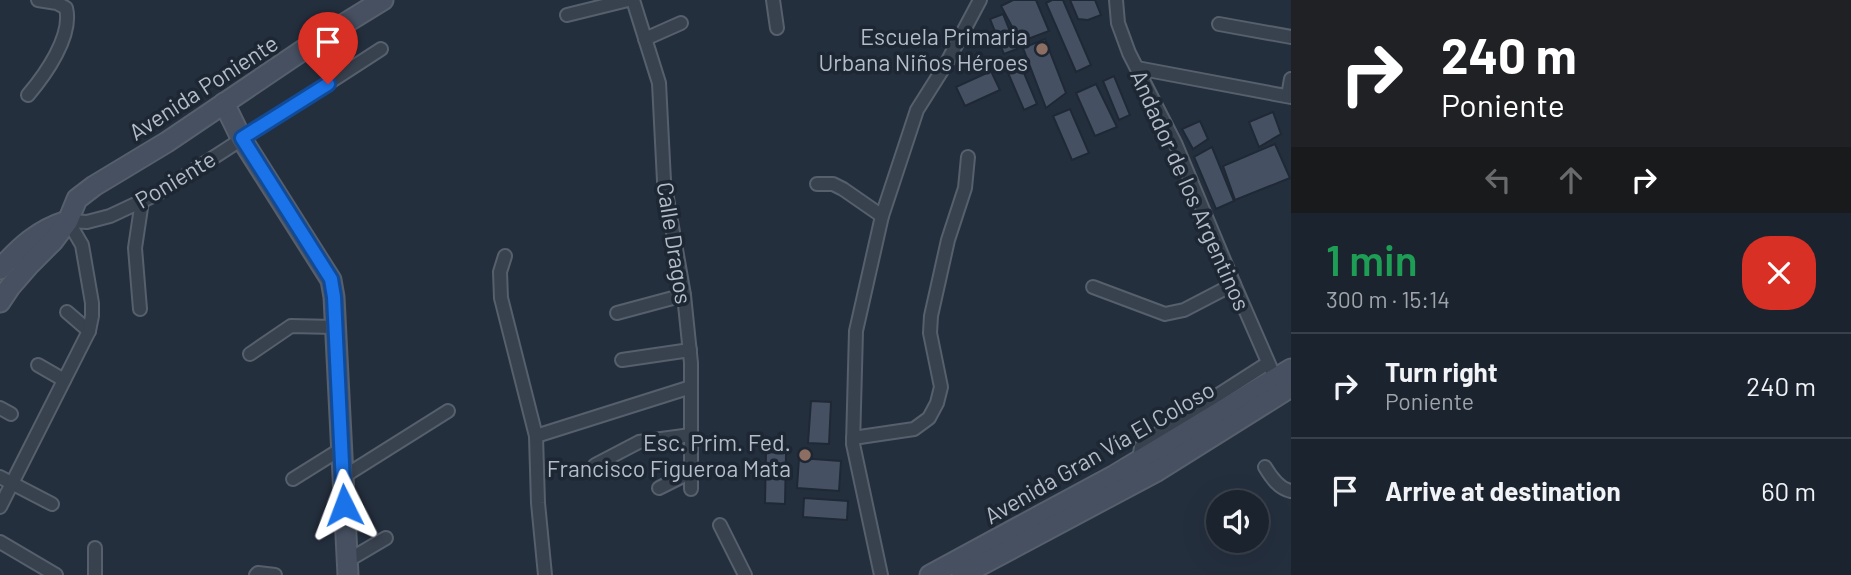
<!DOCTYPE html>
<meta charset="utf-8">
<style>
body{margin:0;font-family:Barlow,sans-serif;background:#242b36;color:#f1f3f6;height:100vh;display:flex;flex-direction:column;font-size:26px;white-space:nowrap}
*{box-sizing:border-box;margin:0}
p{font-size:23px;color:#a0a4aa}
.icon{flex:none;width:38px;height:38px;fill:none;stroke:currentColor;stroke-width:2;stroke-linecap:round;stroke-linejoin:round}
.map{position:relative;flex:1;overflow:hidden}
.sheet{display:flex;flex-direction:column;background:#1b232e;width:560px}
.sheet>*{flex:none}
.top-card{background:#202124;color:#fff;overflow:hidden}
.buttons{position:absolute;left:1206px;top:490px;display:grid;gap:14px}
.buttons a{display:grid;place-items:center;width:63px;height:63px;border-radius:50%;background:#1b232e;box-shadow:0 7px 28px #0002,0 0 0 2px #39404a;font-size:35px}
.pin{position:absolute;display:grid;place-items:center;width:60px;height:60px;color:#fff;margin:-72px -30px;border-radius:50% 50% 50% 0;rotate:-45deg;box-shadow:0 0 7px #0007}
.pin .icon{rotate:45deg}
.me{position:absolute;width:77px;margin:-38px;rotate:357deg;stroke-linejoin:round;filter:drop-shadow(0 0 5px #0008)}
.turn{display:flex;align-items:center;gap:24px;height:147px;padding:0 35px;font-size:32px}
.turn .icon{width:91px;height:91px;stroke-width:2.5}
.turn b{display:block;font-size:49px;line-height:60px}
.lanes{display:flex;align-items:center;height:66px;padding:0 35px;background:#0003;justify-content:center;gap:35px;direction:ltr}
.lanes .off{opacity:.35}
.round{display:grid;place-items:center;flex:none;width:74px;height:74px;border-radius:28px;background:#242b36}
.head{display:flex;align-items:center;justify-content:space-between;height:119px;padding:0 35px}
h1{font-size:42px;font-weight:600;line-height:52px;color:#1e9e55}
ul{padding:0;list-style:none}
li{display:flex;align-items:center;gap:21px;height:105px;padding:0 35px;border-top:2px solid #39404a}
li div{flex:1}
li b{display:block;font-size:26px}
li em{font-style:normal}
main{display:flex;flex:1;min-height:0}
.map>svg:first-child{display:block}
</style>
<main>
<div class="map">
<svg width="1291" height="575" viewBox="0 0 1291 575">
<rect width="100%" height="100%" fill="#242f3e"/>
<g fill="#455162" stroke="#1f2835" stroke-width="2">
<polygon points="1013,0 1036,0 1049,31 1020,42 1001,6"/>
<polygon points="1052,0 1063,0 1091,65 1076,72 1046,3"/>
<polygon points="1070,0 1095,0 1101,15 1088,20 1078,19"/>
<polygon points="1003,14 1017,49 1004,54 990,19"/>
<polygon points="1045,39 1066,93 1046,108 1023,48"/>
<polygon points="1019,61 1037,104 1024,110 1005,66"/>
<polygon points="991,71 1000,90 965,106 956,87"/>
<polygon points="1114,76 1130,115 1119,120 1103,81"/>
<polygon points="1096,84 1117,127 1095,136 1076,93"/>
<polygon points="1070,109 1089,153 1072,160 1053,116"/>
<polygon points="1273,112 1281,134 1259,147 1249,122"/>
<polygon points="1200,121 1208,139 1193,149 1182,129"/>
<polygon points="1275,144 1290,178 1235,200 1223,166"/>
<polygon points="1212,147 1234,201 1216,209 1194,157"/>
<polygon points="811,401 831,402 829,444 808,443"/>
<polygon points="766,452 786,453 785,504 765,503"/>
<polygon points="799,458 841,461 839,491 797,488"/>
<polygon points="804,498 848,501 847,520 803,517"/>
</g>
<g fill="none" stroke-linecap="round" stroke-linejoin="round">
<g stroke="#565f6c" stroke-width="16">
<g id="street">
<polyline points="633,0 659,83 664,181 684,295 691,363 691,489"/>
<polyline points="773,0 777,28"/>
<polyline points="1116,0 1118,23 1129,53 1176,145 1234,284 1275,378"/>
<polyline points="567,15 628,0"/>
<polyline points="1219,24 1291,37"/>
<polyline points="645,39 681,23"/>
<polyline points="1137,68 1291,97"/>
<path d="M 28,95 C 45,75 73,36 66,8 L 57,3 L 38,0"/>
<polyline points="1288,96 1291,79"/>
<polyline points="817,184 833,184 843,189 882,216"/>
<polyline points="68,221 87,222 110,216 157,194 381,49"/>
<polyline points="505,256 500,272 501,298 536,436 538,503 545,575"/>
<polyline points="1093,287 1165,314 1184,310 1234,284"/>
<polyline points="140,309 135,248 142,201"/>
<polyline points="67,312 89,331"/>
<polyline points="617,313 684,295"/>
<polyline points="250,354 291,326 334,327"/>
<polyline points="622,360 690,350"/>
<polyline points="38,365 64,380"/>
<polyline points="0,408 11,414"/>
<polyline points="536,436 691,387"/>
<polyline points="853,438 914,429 929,418 937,403 941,387 930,333 931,316 948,240 965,188 968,157"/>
<polyline points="1139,461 1141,447 1148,440 1268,363"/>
<polyline points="595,465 639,442 691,435"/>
<path d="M 1265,467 C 1271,477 1279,489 1291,491"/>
<polyline points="0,477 52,504"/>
<polyline points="343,477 448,411"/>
<polyline points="293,479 341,449"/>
<polyline points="659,488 691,472"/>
<polyline points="0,507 89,331 92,316 92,303 82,245 68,221"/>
<polyline points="720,525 745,575"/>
<polyline points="0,542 56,575"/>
<polyline points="95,548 95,575"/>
<polyline points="347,561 386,538"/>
<polyline points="256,575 258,573 275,575"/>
<polyline points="881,575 853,444 856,331 882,216 917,110 946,64 980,0"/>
</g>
</g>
<g stroke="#565f6c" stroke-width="23">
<g id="secondary">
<polyline points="224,103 241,138 331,280 334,297 348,575"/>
<path d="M 0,269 C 20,247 38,230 67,221"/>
<polyline points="0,302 10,287 30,264 53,241 68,221 77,199 94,186 167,142 318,40 383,0"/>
<polyline points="930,575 1115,475 1291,369"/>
<polyline points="962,575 1157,471 1291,387"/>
</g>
</g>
<use href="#street" stroke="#38414e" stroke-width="12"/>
<use href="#secondary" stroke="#465061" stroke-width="19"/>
</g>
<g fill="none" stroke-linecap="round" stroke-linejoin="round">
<g stroke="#114b97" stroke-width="18">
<polyline id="route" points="328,84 242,138 331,279 334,297 344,505"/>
</g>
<use href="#route" stroke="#1a73e8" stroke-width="12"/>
</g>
<g fill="#8d6e63" stroke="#1d2633" stroke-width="2.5">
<circle cx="1042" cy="49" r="7"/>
<circle cx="805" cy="455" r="7"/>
</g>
<g text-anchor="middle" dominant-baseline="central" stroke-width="7" stroke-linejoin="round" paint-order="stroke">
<g font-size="23" fill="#b4bcc9" stroke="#1d2633" text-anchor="end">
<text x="1028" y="36">Escuela Primaria<tspan x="1028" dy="26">Urbana Niños Héroes</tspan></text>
<text x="791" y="442">Esc. Prim. Fed.<tspan x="791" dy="26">Francisco Figueroa Mata</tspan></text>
</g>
<g font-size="23" fill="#b4bcc9" stroke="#1d2633">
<text transform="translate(203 87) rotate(-33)">Avenida Poniente</text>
<text transform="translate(175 179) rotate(-31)">Poniente</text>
<text transform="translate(1191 190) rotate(66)">Andador de los Argentinos</text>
<text transform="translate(675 243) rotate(81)">Calle Dragos</text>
<text transform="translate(1099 452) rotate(-30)">Avenida Gran Vía El Coloso</text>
</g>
</g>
</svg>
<div class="buttons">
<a><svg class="icon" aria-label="sound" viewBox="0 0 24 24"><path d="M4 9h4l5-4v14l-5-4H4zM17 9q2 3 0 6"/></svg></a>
</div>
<div class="pin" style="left:328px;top:84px;background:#d93025"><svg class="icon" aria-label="arrive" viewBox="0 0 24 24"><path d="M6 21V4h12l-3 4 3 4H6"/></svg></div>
<svg class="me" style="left:344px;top:505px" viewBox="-20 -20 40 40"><path d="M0-17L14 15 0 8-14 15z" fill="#1a73e8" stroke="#fff" stroke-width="4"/></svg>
</div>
<section class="sheet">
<div class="top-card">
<div class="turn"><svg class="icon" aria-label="right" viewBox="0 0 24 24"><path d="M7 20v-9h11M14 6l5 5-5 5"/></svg><div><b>240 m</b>Poniente</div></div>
<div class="lanes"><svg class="icon off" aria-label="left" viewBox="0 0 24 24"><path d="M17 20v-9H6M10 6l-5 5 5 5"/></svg><svg class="icon off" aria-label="ahead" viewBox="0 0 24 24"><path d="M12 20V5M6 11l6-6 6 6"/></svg><svg class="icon" aria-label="right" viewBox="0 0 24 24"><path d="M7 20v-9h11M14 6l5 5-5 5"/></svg></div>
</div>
<div class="head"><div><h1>1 min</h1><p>300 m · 15:14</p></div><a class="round" style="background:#d93025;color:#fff"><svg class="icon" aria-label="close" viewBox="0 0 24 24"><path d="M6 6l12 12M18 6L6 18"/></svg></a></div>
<ul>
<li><svg class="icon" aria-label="right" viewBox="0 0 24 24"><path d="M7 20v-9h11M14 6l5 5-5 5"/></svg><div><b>Turn right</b><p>Poniente</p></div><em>240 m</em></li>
<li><svg class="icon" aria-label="arrive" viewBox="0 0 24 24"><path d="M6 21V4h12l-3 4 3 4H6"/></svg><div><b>Arrive at destination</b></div><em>60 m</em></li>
</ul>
</section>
</main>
